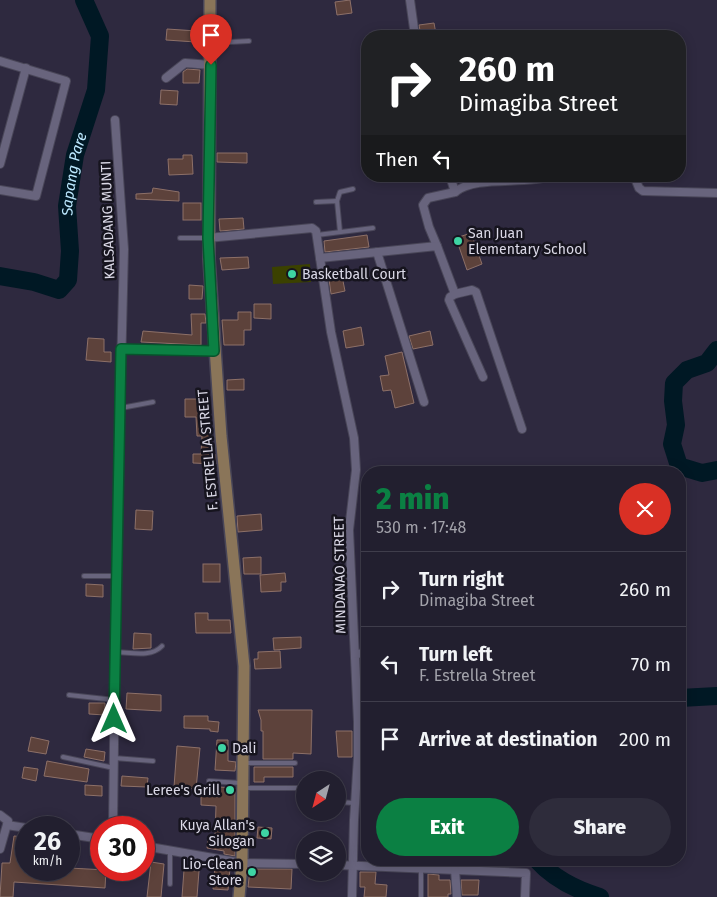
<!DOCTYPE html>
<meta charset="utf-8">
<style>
body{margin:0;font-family:"Fira Sans",sans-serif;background:#2e2c3b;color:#f1f3f6;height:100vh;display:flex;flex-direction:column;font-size:19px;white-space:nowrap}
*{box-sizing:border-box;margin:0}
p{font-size:16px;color:#a2a2aa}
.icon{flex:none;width:28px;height:28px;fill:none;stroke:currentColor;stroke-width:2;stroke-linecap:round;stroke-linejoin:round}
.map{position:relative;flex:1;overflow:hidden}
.side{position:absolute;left:361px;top:466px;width:325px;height:400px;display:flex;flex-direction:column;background:#221f2f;border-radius:20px;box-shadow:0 2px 12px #0003,0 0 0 1px #3f3d4b}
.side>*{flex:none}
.banner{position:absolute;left:361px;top:30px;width:325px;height:152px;border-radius:20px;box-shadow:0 2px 12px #0003,0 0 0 1px #3f3d4b;background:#202124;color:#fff;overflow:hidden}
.needle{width:32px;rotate:216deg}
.fabs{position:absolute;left:296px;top:771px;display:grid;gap:10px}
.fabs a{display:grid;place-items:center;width:50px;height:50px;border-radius:50%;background:#221f2f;box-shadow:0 2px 12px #0003,0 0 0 1px #3f3d4b;font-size:25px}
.speed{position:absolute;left:15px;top:816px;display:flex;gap:10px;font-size:25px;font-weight:700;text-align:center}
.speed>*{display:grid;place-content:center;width:65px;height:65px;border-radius:50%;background:#221f2f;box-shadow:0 2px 12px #0003,0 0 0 1px #3f3d4b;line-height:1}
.speed small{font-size:12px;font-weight:400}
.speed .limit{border:8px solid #d22;background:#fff;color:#111}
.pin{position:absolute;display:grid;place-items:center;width:42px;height:42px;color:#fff;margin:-51px -21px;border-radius:50% 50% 50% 0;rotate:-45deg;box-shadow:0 0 5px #0007}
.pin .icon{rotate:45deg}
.me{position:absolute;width:55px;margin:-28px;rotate:0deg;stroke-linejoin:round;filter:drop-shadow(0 0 4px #0008)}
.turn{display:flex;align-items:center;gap:18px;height:105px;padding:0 15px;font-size:22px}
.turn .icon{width:65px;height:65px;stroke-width:2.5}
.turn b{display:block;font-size:35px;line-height:42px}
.then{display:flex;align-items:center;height:48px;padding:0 15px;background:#0003;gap:10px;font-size:19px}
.round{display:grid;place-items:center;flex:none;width:52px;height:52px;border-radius:26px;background:#2e2c3b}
.head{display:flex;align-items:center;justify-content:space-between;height:85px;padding:0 15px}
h1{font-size:30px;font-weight:800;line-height:38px;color:#0b8043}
.action{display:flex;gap:10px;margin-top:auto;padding:10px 15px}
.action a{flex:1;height:58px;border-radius:30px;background:#0b8043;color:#fff;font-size:20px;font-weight:800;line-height:58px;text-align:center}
.action a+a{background:#2e2c3b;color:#f1f3f6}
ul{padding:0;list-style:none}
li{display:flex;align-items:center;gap:15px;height:75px;padding:0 15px;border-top:1px solid #3f3d4b}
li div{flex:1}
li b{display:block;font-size:19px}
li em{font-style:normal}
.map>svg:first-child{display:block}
</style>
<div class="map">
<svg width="717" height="897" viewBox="0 0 717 897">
<rect width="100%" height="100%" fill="#2e293f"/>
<polygon fill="#3b4100" points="310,264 311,282 273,284 272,267"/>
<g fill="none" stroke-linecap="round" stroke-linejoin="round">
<g stroke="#001824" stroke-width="18">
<path id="s1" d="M 0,276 L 34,282 L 59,290 L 68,280 L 70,251 L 67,206 L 75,155 L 96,90 L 100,36 L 84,0"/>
<polyline points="717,350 707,363 687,370 674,383 673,401 676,425 672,444 679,466 702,473 717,470"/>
<polyline points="680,698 717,696"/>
<path d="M 537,860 C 553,878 577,890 600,897"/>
</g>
</g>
<g fill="#5d423b" stroke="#8d7068">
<polygon points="350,0 352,13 337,15 335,2"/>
<polygon points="434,23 436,34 421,36 419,25"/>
<polygon points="167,29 197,31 196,42 166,40"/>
<polygon points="187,69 200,70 199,83 183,83 183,72"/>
<polygon points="161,90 178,91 177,105 160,104"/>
<polygon points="217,153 247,153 247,163 217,162"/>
<polygon points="183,155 192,155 193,174 169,175 168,159 183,159"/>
<polygon points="153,188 179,192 179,201 136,199 136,194 152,193"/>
<rect x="183" y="203" width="18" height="17"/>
<polygon points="243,218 244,229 220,231 219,219"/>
<polygon points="471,233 482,264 467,270 456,238"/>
<polygon points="367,235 369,247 325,252 324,241"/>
<polygon points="248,257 249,268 222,270 220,258"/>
<polygon points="342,276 345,291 331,294 329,279"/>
<polygon points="189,285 203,286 202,299 189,299"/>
<polygon points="254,304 271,304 271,319 254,318"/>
<polygon points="238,312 251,312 251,330 244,330 244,345 224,345 222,320 238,320"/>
<polygon points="191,314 205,314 206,323 201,323 201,345 141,342 143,331 192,335"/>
<polygon points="361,327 364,345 346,348 343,331"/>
<polygon points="430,331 433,345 413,349 409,336"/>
<polygon points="88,338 104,339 104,352 111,352 111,362 86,360"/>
<polygon points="402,352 414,403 395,408 391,390 383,391 380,376 389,375 385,356"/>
<polygon points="244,379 244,390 227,390 227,380"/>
<polygon points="185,399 207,399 207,428 211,428 212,454 215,454 216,464 193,463 193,454 201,454 202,436 197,436 196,417 185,417"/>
<polygon points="136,510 153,511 152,530 135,529"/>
<polygon points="261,514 262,530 238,532 237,516"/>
<polygon points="261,557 261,574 244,574 243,558"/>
<rect x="203" y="564" width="17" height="18"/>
<polygon points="285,573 286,582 281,582 281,591 261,592 260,575"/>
<polygon points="86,584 103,585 103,597 86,596"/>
<polygon points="195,613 208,613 208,620 230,620 231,633 196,633"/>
<polygon points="134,633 151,634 151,648 133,649"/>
<polygon points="301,637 301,648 274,650 273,638"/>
<polygon points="280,651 281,668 255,669 254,659 258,659 258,652"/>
<polygon points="127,693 161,695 161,711 126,709"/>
<polygon points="89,703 105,703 105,715 89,714"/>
<polygon points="258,710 312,710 311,754 293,753 293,759 263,759 263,731 261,731 261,720"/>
<polygon points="184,716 208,716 208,721 219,722 218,732 210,731 210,729 184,728"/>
<polygon points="336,731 352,731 352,757 338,757"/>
<polygon points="31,737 49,741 46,754 28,751"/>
<polygon points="217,740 228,740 228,761 236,762 235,771 215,770"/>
<polygon points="177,746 200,748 196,789 174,787"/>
<polygon points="86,749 105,752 104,761 84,757"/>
<polygon points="47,761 89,769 87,782 44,776"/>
<polygon points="24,767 38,769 36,781 22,778"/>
<polygon points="254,767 293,767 293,777 264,777 264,782 254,782"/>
<polygon points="122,776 148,778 147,787 121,786"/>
<polygon points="85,785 102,786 102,796 85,795"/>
<polygon points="219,787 235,788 235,856 224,854 224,851 207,848 209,835 215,836 216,806 201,805 201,795 218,797"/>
<polygon points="258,827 272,828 271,839 257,838"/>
<polygon points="14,836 26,837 26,870 69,870 69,868 106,870 105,888 14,882 13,897 0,897 2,863 10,863"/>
<polygon points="151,862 164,864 161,897 147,897"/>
<polygon points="215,866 230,868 228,890 213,889"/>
<polygon points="250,869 292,869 291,889 248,887"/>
<polygon points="184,870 199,871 197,897 182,897"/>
<polygon points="360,872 376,872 375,884 387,885 386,897 364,897 365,887 360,887"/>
<polygon points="428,874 439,875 439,880 450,880 451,894 448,894 448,897 428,897"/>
<polygon points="461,880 479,880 478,895 462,895"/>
</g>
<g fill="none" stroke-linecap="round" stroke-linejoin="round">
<g stroke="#494658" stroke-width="6">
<g id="service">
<polyline points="211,43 249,41"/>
<polyline points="337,201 340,192 353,189"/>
<polyline points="316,202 337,201 340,232"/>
<polyline points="317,235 373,228"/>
<polyline points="180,238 207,238"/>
<polyline points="121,408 153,402"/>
<polyline points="84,576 116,576"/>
<path d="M 115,652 C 130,652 151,658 162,646"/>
<polyline points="69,695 115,700"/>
<polyline points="63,757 114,768"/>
<polyline points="114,758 153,761"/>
<polyline points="244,763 295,763"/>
<polyline points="209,781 241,783"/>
<polyline points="245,788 298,788"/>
<polyline points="338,802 355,803"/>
<polyline points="170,851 170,884"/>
<polyline points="421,897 421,869"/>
</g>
</g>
<g stroke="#494658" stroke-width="10">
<g id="minor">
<polyline points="410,0 415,36"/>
<polyline points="0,61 66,81 36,196 0,190"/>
<polyline points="166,78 185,63 211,65"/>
<polyline points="0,164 26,68"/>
<polyline points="634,176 639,188 643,191 717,193"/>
<path d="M 455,192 C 476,175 523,185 552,176"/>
<polyline points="208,238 312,228 316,231 331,332 354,438 356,470 349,530 358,722 358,757 354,820 352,897"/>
<polyline points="437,246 429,227 423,205 428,198 455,192 450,176"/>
<polyline points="377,252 424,402"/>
<polyline points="320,258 437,246 455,294 450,297 449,300 483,377"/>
<polyline points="455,294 472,290 476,292 522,429"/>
<polyline points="121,349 214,351"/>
<polyline points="355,654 368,653"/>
<polyline points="0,815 8,821 0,849"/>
<polyline points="7,825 26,828"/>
<polyline points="113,828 116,576 124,249 115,120"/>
<polyline points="69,834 101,839"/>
<polyline points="144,846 242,863 305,864"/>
<polyline points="338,865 526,873 525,897"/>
<polyline points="455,870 457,897"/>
</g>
</g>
<g stroke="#494658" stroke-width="14">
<polyline id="secondary" points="210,0 209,259 221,436 244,666 242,863 239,897"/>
</g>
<use href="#service" stroke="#68647d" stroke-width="4"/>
<use href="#minor" stroke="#68647d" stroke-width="8"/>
<use href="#secondary" stroke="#8a7559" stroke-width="11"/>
</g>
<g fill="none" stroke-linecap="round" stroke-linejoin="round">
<g stroke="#07532c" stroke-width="12">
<polyline id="route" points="114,719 121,349 214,351 208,238 211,65"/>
</g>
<use href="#route" stroke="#0b8043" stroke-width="9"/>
</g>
<g fill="#3ed4a3" stroke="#16141e" stroke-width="2">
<circle cx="458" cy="241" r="5"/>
<circle cx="292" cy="274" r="5"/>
<circle cx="222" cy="748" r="5"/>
<circle cx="230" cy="790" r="5"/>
<circle cx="265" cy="833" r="5"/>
<circle cx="252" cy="872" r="5"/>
</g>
<g text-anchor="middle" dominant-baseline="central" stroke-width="5" stroke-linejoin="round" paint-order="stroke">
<g font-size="14" fill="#dbd9e7" stroke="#16141e">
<text transform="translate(108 220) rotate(-92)">KALSADANG MUNTI</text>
<text transform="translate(208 450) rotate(-95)">F. ESTRELLA STREET</text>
<text transform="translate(340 575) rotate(-91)">MINDANAO STREET</text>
</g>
<g font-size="14" fill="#dbd9e7" stroke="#16141e" text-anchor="start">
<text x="468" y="233">San Juan<tspan x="468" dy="16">Elementary School</tspan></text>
<text x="302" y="274">Basketball Court</text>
<text x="232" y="748">Dali</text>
<text x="220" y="790" text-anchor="end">Leree's Grill</text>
<text x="255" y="825" text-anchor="end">Kuya Allan's<tspan x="255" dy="16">Silogan</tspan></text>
<text x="242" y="864" text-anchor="end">Lio-Clean<tspan x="242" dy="16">Store</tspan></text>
</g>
<g font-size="15" font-style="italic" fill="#bce9ff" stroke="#16141e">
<text stroke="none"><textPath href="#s1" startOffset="181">Sapang Pare</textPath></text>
</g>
</g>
</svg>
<div class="fabs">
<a><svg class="needle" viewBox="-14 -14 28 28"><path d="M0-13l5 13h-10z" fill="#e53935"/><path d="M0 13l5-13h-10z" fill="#a2a2aa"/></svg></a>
<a><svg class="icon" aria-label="layers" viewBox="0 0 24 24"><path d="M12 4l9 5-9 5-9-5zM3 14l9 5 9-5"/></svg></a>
</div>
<div class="speed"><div>26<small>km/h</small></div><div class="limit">30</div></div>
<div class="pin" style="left:211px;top:65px;background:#d93025"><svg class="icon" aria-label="arrive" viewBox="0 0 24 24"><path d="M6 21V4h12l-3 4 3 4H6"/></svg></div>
<svg class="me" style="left:114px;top:719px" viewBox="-20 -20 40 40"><path d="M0-17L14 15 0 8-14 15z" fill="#0b8043" stroke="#fff" stroke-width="4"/></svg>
<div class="banner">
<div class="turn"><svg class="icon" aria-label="right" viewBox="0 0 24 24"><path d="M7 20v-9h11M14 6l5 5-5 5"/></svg><div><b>260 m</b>Dimagiba Street</div></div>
<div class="then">Then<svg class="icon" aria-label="left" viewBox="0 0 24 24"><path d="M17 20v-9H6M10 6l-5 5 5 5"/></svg></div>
</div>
<section class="side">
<div class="head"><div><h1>2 min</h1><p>530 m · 17:48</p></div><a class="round" style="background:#d93025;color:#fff"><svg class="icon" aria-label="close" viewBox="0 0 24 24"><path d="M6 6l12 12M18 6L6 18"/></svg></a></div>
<ul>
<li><svg class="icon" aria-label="right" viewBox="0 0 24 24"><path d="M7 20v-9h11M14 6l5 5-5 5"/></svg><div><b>Turn right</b><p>Dimagiba Street</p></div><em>260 m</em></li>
<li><svg class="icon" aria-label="left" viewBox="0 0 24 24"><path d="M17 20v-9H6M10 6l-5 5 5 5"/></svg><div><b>Turn left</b><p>F. Estrella Street</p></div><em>70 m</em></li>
<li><svg class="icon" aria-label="arrive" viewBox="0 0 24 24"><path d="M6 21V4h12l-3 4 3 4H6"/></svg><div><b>Arrive at destination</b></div><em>200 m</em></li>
</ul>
<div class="action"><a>Exit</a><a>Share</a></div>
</section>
</div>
